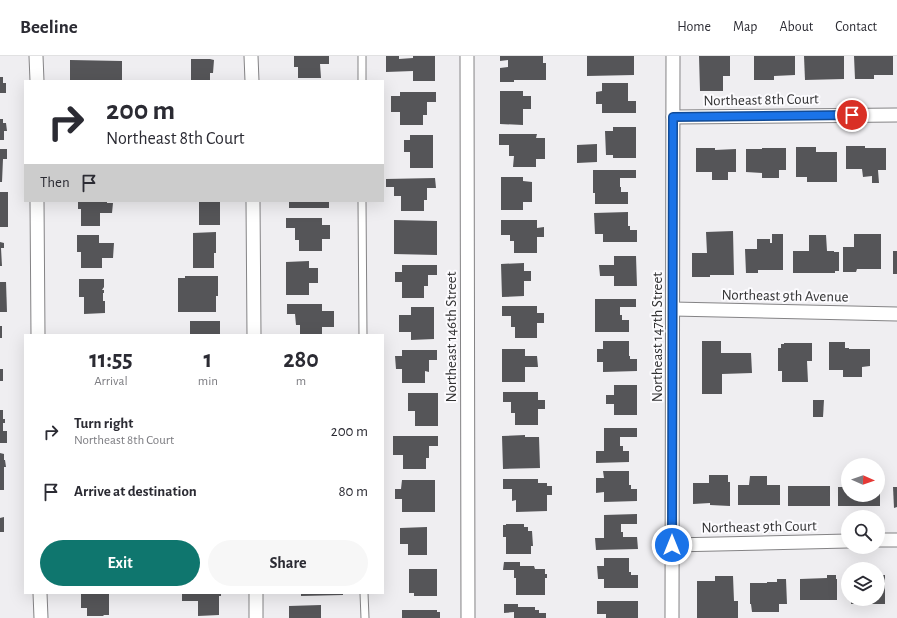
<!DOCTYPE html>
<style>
body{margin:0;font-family:"Alegreya Sans",sans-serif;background:#f7f7f7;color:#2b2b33;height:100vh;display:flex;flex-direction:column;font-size:15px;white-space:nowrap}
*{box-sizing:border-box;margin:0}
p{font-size:13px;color:#7c7c81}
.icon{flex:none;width:22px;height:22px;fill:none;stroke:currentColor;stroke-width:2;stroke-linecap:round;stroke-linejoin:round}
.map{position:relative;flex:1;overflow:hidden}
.sheet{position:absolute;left:24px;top:278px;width:360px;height:260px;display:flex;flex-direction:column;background:#fff;border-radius:0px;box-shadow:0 4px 16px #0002}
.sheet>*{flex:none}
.guide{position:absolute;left:24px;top:24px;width:360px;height:122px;border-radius:0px;box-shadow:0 4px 16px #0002;background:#fff;color:#2b2b33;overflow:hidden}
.needle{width:26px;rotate:92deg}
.tools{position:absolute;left:841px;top:402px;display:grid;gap:8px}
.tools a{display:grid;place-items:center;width:44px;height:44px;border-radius:50%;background:#fff;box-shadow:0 4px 16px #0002;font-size:20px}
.pin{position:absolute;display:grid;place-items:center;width:34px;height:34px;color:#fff;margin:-17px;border:2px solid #fff;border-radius:50%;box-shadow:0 1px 4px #0007}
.me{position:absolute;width:44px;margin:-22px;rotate:0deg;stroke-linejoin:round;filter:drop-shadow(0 0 3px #0008)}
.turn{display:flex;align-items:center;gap:14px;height:84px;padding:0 16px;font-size:18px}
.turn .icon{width:52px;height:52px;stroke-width:2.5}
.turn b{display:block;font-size:28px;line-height:34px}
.then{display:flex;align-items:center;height:38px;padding:0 16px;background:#0003;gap:8px;font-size:15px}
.eta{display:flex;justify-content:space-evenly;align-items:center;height:68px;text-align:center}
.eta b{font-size:24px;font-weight:600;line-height:28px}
.primary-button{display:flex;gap:8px;margin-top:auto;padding:8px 16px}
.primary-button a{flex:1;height:46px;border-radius:24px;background:#0f766e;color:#fff;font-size:16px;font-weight:600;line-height:46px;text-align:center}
.primary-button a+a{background:#f7f7f7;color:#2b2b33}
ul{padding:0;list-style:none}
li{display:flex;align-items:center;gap:12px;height:60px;padding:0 16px}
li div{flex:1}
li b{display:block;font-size:15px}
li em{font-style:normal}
header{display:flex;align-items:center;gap:24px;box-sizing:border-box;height:56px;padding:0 20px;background:#fff;border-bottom:1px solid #e1e1e2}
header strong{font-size:19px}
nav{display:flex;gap:22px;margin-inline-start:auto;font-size:14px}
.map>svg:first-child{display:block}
</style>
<header>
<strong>Beeline</strong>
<nav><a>Home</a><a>Map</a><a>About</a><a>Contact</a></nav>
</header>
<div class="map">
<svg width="897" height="562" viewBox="0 0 897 562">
<rect width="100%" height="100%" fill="#efeef1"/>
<g fill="#555558">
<polygon points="294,0 329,0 329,8 320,8 321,22 298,22 298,11 294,11"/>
<polygon points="386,0 399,0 399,3 413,2 413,0 435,0 435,25 413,25 413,15 386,16"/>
<polygon points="500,0 543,0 543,7 546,7 546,24 514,24 514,26 500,26 500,12 508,11 508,4 500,5"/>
<polygon points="587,0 634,0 634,19 587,20"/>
<polygon points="699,0 730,0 730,20 723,20 723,35 700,35"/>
<polygon points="754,0 795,0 795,19 774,20 774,24 754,24"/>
<polygon points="804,0 844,0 844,23 805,24"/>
<polygon points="854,0 893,0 893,19 874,19 874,23 855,23"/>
<polygon points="191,3 210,3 214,4 213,17 210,17 210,25 191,25"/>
<polygon points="70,4 122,5 122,25 70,25"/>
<polygon points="0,21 3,21 3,27 6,27 6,37 0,37"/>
<polygon points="602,27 628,27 628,45 636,45 636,57 602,57 602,48 596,48 596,36 602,35"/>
<polygon points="500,35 523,35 523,40 531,40 531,53 523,53 523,69 500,68"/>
<polygon points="400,36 436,36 436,46 427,46 427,59 423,59 423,69 400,69 400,56 391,56 391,40 400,40"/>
<polygon points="0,63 3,63 3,67 6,67 7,75 4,75 4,84 0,84"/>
<polygon points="613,71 636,71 636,102 613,102 613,99 606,99 605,75 613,75"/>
<polygon points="499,78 537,78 536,82 545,82 545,103 536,103 536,111 513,111 514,100 509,100 509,89 499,89"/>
<polygon points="410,79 433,79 433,112 410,112 410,96 404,96 404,84 410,84"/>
<polygon points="597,88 597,106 577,107 577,89"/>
<polygon points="846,90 865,90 865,92 886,92 886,114 878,114 879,127 872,127 872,120 863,121 862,113 846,113"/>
<polygon points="796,91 816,91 816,96 837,96 837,126 807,126 807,121 796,121"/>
<polygon points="696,92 715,92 715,94 736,93 736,116 728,116 728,124 712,124 712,116 696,116"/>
<polygon points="762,92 786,92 786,114 779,114 779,122 762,122 762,117 746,116 746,93 762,93"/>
<polygon points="0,93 7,93 7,103 3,103 2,126 0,126"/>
<polygon points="593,114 636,114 636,122 620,122 620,131 621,131 621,136 628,136 628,148 595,148 595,137 593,137"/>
<polygon points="501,121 523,121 523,125 532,126 532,146 523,146 523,154 501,154"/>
<polygon points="435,122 436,132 427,132 427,144 424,144 424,155 401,155 401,140 394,140 394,131 386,131 386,123"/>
<rect x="0" y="136" width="8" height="35"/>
<polygon points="78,145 107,145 107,147 113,147 112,157 100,157 100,170 81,170 81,153 78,153"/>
<rect x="199" y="145" width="21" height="24"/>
<rect x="289" y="145" width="40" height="7"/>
<polygon points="628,156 628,170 630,170 630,174 637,174 637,186 603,186 603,178 595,178 594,157"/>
<polygon points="286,162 322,162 322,169 330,169 330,183 322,183 322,195 299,195 299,184 295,184 295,172 286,172"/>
<polygon points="394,164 437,165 437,199 394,198"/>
<polygon points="501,164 537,164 537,172 544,171 544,181 537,181 537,197 514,197 514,185 510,185 510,179 501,179"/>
<polygon points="733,175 734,219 710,219 710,221 692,221 692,197 707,197 706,176"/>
<polygon points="216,176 216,197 214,197 214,212 193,212 193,177"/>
<polygon points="772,178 783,178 783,214 758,214 758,217 746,217 745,193 757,193 757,183 770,183 770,187 772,187"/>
<polygon points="854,178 881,178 881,213 857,213 856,216 843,216 843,191 854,191"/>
<polygon points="77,179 99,179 99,187 114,187 113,202 102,202 102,212 81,212 81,196 77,196"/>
<polygon points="809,179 826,179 827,195 834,195 834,196 839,196 839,215 835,215 835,217 793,217 793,195 809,195"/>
<polygon points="0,186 4,187 4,192 1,192 2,210 0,210"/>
<rect x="893" y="195" width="4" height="23"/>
<polygon points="614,200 636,200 637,230 614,230 614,220 600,220 599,209 614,209"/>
<polygon points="309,205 309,212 318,212 318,227 309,227 309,239 286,239 286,206"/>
<polygon points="524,207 524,215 531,215 531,225 524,225 524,240 502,241 501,208"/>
<polygon points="402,209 437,209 437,219 428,219 428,230 424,230 424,242 402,242 402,226 395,226 395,216 402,216"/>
<polygon points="185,220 218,220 218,240 216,240 216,256 178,256 178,222 185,222"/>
<polygon points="79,223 104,223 104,231 102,234 104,234 104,237 103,237 103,245 105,245 105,257 84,258 84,241 79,241"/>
<polygon points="0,226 6,226 7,256 0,256"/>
<polygon points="595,243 636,243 636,251 620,251 620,259 622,259 622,264 629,264 629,276 595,276"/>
<polygon points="287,248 322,248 322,255 334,255 334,271 322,271 322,279 300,279 300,269 296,269 295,258 287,258"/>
<polygon points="502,250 537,250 537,257 544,257 544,267 537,267 537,282 515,282 515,271 511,271 511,260 502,260"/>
<polygon points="411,251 434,251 434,283 411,284 411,276 399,276 399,259 411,259"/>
<rect x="190" y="265" width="30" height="14"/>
<rect x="0" y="270" width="2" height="12"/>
<polygon points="603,285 629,285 629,300 630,300 630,303 637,303 637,315 603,316 603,306 597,306 597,293 603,293"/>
<polygon points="702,285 721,285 721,297 751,297 752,317 722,318 722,338 702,338"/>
<polygon points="829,286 845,286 845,292 849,292 849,293 870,293 870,310 862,311 862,321 843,321 843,314 829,314"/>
<polygon points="784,287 812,287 812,305 807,305 808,326 782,326 782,315 778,315 778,292 781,292 781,288 784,288"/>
<polygon points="502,293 525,293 525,300 537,300 538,311 525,311 525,326 502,326"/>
<polygon points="402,294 437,294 437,304 429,304 429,316 425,315 425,327 402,327 402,313 396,313 395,300 402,300"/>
<rect x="0" y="313" width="3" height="12"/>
<polygon points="614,329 637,329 637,359 614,359 614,348 606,348 606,339 614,339"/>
<polygon points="503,336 538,336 538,344 545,344 545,353 538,353 538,369 515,369 515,357 511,357 511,346 503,346"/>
<polygon points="408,337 438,337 438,370 415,370 415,355 408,355"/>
<polygon points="813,344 824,344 823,361 813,361"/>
<polygon points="0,354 3,354 3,363 5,363 5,367 3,367 3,375 7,375 7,387 0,387"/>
<polygon points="604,372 637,372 637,381 620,381 620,390 623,390 623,395 629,395 629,406 596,407 596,395 604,395"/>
<polygon points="525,379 525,381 539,381 540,412 503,413 502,380"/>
<polygon points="393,380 438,380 438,390 429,390 429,402 426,402 426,413 403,413 403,399 393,399"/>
<polygon points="0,397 4,398 4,404 5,404 6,411 4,411 4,434 0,434"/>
<polygon points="603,415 629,415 629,429 631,429 631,433 637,433 637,445 604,446 604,436 596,437 596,422 604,422"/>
<polygon points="709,419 728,419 728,426 730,426 730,450 710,449 710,447 693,448 693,427 709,427"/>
<polygon points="750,420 767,420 767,429 780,429 780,449 738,449 738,429 749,429"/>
<polygon points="503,423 538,423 538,427 547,427 547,430 552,430 552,439 547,439 547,455 516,456 516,444 512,445 512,433 503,433"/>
<polygon points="402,424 435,424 435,456 402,456 402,443 395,443 395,433 401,433"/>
<rect x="788" y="430" width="42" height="20"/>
<polygon points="838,431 848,431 848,439 878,439 878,431 880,431 880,450 838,450"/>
<polygon points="893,431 897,431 897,451 894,452"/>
<polygon points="637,458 637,468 621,468 621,476 623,476 623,481 637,481 638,493 596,494 595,482 604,482 604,459"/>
<polygon points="4,461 4,476 0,476 0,462"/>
<polygon points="506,468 524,468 524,471 528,471 528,475 532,475 533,490 531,490 531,498 506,498 506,481 503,481 503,469 506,469"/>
<polygon points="427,471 427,499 408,499 408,488 400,488 400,472"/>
<polygon points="604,502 629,502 629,516 631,516 631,519 638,519 638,532 604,532 604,523 598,523 597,510 604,510"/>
<polygon points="504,506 520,506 520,510 534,510 535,513 545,513 545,518 547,518 547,522 545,522 545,539 516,539 516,522 514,522 514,514 503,514"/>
<polygon points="409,513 437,513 437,540 414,540 414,537 409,537"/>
<polygon points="827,519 836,519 836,523 837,523 837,544 800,544 800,523 827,522"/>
<polygon points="878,519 885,519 885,548 851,548 851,543 878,543"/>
<polygon points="715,520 733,520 734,545 738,545 738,562 697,562 697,525 715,525"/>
<polygon points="777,523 786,523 787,548 779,548 779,556 752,556 751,548 750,548 750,527 767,527 767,526 777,526"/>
<polygon points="81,537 109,537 109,559 103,559 104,560 87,560 87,552 81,552"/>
<polygon points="182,537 221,537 221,540 219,540 219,559 198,560 198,545 182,545"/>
<polygon points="301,537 343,537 343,539 301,540"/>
<polygon points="597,545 638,545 638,562 606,562 606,558 597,558"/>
<polygon points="504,548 518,548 518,551 535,551 535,554 539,554 539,557 546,557 546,562 514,562 514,556 504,557"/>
<polygon points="321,549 321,562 289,562 289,550"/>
<polygon points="402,554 437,554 437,556 440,556 440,562 402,562"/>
</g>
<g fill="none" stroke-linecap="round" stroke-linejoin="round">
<g stroke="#848385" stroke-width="9">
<g id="service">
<polyline points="362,0 362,25"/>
<polyline points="362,145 363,279"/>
<polyline points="364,537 365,562"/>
</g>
</g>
<g stroke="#848385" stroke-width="15">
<g id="minor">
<polyline points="36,0 37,25"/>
<polyline points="251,0 252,25"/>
<polyline points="467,0 468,562"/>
<polyline points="673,61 897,59"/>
<polyline points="37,145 38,279"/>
<polyline points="253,145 254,279"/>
<polyline points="673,253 897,258"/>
<polyline points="878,484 897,484"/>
<polyline points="672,489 848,485"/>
<polyline points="40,537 41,562"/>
<polyline points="256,537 256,562"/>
<polyline points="672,562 673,0"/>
</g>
</g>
<use href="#service" stroke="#fff" stroke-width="7"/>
<use href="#minor" stroke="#fff" stroke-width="13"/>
</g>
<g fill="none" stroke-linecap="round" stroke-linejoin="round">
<g stroke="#114b97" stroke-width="10">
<polyline id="route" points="672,489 673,61 852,59"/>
</g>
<use href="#route" stroke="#1a73e8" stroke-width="7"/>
</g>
<g text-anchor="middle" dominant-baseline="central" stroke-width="4" stroke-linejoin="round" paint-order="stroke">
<g font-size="15" fill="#323233" stroke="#fcfbfe">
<text transform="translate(761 44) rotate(-1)">Northeast 8th Court</text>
<text transform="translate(785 240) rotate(1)">Northeast 9th Avenue</text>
<text transform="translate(451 281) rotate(-90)">Northeast 146th Street</text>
<text transform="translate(657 281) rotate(-90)">Northeast 147th Street</text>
<text transform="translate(759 471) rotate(-1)">Northeast 9th Court</text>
</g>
</g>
</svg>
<div class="tools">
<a><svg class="needle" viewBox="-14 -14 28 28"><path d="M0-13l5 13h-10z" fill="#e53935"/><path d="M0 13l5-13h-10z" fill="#7c7c81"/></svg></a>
<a><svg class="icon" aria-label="search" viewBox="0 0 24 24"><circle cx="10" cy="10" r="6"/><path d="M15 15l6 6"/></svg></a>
<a><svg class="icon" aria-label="layers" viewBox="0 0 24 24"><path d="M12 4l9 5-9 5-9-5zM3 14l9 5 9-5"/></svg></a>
</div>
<div class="pin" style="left:852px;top:59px;background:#d93025"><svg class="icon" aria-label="arrive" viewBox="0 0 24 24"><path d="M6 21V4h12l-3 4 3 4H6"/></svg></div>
<svg class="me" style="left:672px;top:489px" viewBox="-20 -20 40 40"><circle r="17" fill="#1a73e8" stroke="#fff" stroke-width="3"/><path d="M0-11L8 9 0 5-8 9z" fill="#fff"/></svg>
<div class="guide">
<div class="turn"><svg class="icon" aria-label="right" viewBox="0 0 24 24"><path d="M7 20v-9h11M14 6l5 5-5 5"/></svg><div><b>200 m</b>Northeast 8th Court</div></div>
<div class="then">Then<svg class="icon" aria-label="arrive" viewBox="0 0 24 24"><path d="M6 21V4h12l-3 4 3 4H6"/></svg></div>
</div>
<section class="sheet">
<div class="eta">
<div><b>11:55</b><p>Arrival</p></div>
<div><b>1</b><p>min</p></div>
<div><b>280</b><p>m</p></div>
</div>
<ul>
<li><svg class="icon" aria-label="right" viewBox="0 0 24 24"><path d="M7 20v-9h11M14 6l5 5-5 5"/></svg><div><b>Turn right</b><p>Northeast 8th Court</p></div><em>200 m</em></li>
<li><svg class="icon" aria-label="arrive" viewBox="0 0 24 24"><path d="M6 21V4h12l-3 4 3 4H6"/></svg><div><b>Arrive at destination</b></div><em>80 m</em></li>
</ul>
<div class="primary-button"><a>Exit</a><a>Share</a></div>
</section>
</div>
